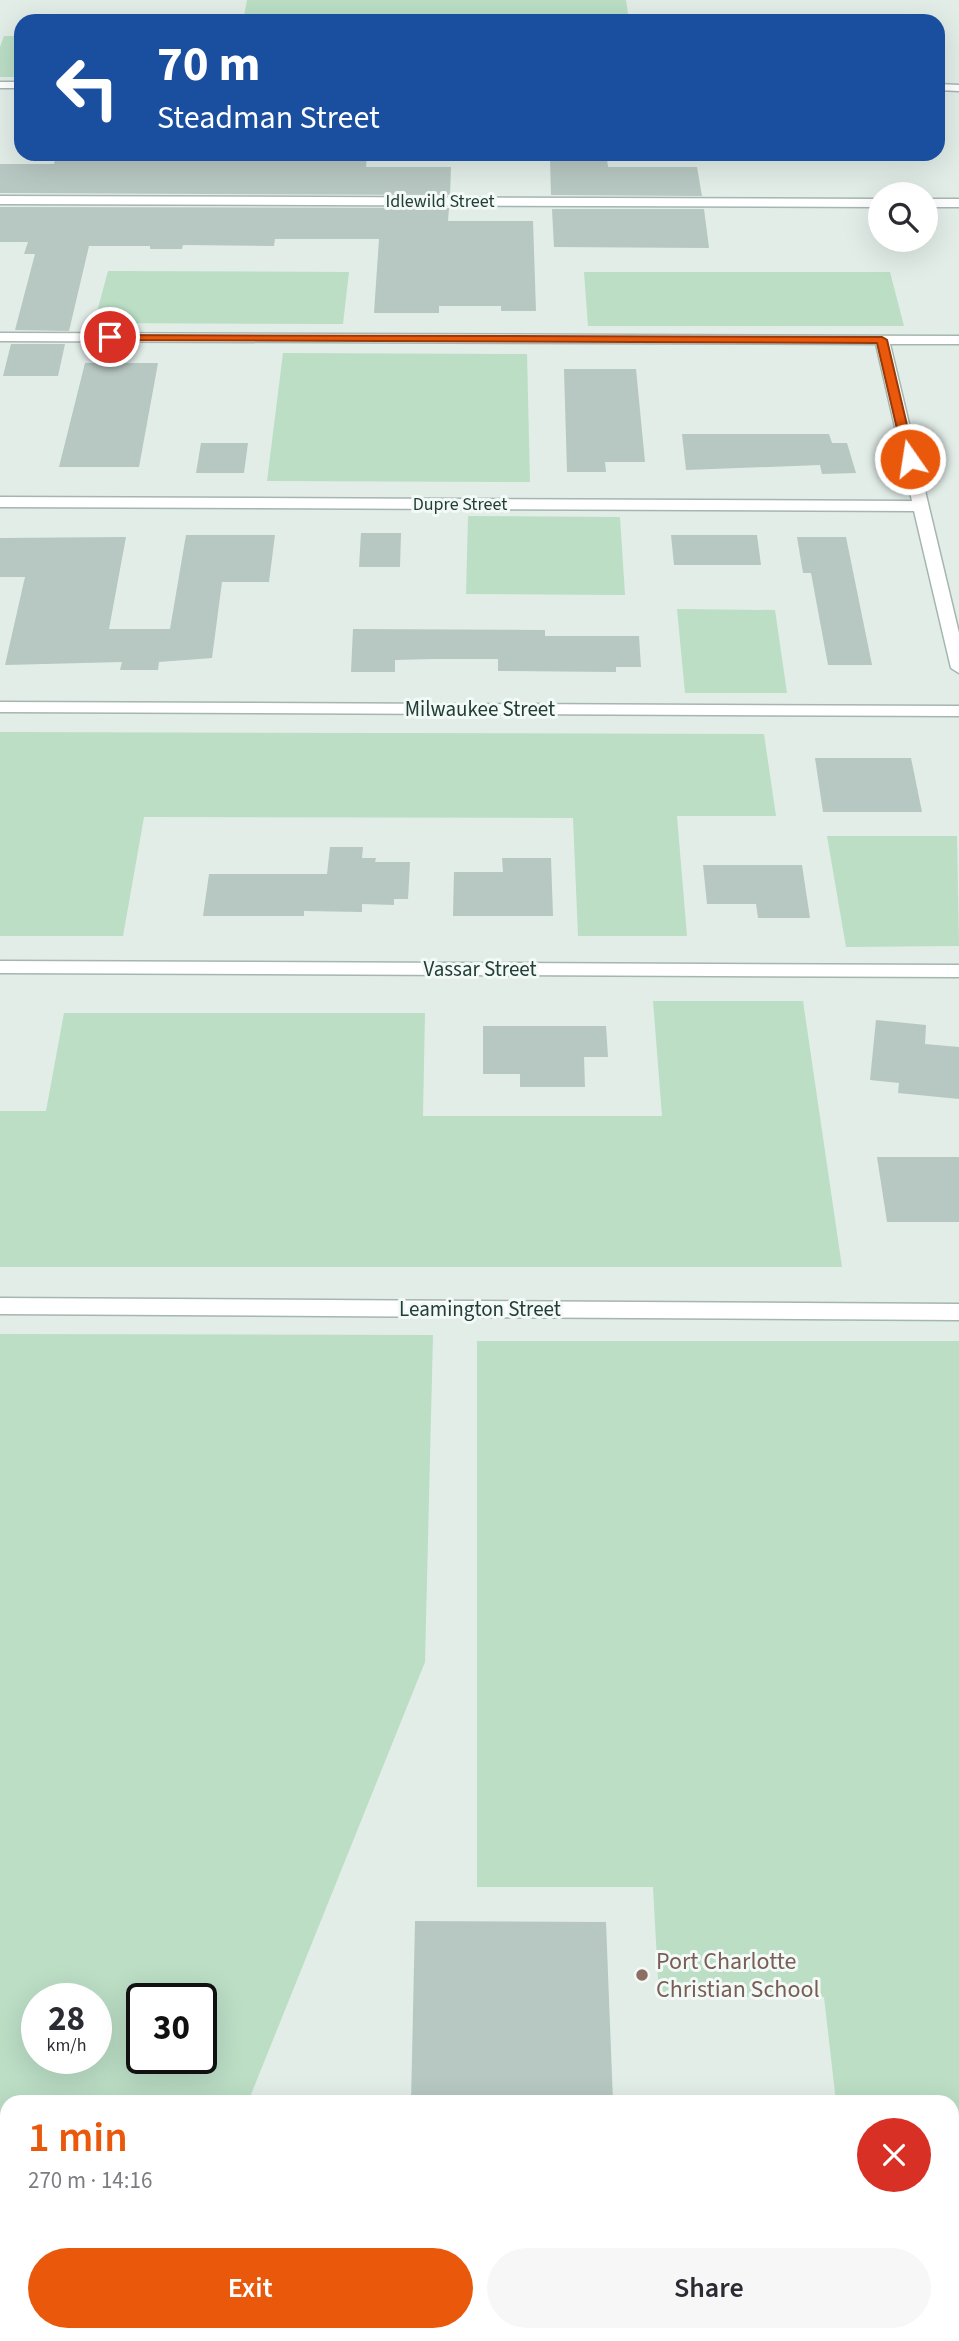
<!DOCTYPE html>
<meta charset="utf-8">
<style>
body{margin:0;font-family:"Source Sans 3",sans-serif;background:#f7f7f7;color:#2b2b33;height:100vh;display:flex;flex-direction:column;font-size:26px;white-space:nowrap}
*{box-sizing:border-box;margin:0}
p{font-size:23px;color:#7c7c81}
.icon{flex:none;width:38px;height:38px;fill:none;stroke:currentColor;stroke-width:2;stroke-linecap:round;stroke-linejoin:round}
.map{position:relative;flex:1;overflow:hidden}
.sheet{position:absolute;left:0px;top:2095px;width:959px;height:247px;display:flex;flex-direction:column;background:#fff;border-radius:21px 21px 0 0;box-shadow:0 7px 28px #0002}
.sheet>*{flex:none}
.hud{position:absolute;left:14px;top:14px;width:931px;height:147px;border-radius:21px;box-shadow:0 7px 28px #0002;background:#1a4fa0;color:#fff;overflow:hidden}
.fabs{position:absolute;left:868px;top:182px;display:grid;gap:14px}
.fabs a{display:grid;place-items:center;width:70px;height:70px;border-radius:50%;background:#fff;box-shadow:0 7px 28px #0002;font-size:35px}
.speed{position:absolute;left:21px;top:1983px;display:flex;gap:14px;font-size:35px;font-weight:700;text-align:center}
.speed>*{display:grid;place-content:center;width:91px;height:91px;border-radius:50%;background:#fff;box-shadow:0 7px 28px #0002;line-height:1}
.speed small{font-size:18px;font-weight:400}
.speed .limit{border:4px solid #111;border-radius:10px;background:#fff;color:#111}
.pin{position:absolute;display:grid;place-items:center;width:60px;height:60px;color:#fff;margin:-30px;border:4px solid #fff;border-radius:50%;box-shadow:0 2px 7px #0007}
.me{position:absolute;width:77px;margin:-38px;rotate:347deg;stroke-linejoin:round;filter:drop-shadow(0 0 5px #0008)}
.turn{display:flex;align-items:center;gap:24px;height:147px;padding:0 28px;font-size:32px}
.turn .icon{width:91px;height:91px;stroke-width:2.5}
.turn b{display:block;font-size:49px;line-height:60px}
.round{display:grid;place-items:center;flex:none;width:74px;height:74px;border-radius:37px;background:#f7f7f7}
.summary{display:flex;align-items:center;justify-content:space-between;height:119px;padding:0 28px}
h1{font-size:42px;font-weight:600;line-height:52px;color:#ea580c}
.button{display:flex;gap:14px;margin-top:auto;padding:14px 28px}
.button a{flex:1;height:80px;border-radius:42px;background:#ea580c;color:#fff;font-size:28px;font-weight:600;line-height:80px;text-align:center}
.button a+a{background:#f7f7f7;color:#2b2b33}
.map>svg:first-child{display:block}
</style>
<div class="map">
<svg width="959" height="2341" viewBox="0 0 959 2341">
<rect width="100%" height="100%" fill="#e2ede8"/>
<g fill="#bbdec5" fill-rule="evenodd">
<polygon points="247,0 626,0 629,21 243,21"/>
<polygon points="4,36 21,36 21,77 0,77 0,47"/>
<polygon points="108,271 349,272 343,324 94,323"/>
<polygon points="584,272 890,272 904,326 588,326"/>
<polygon points="283,353 527,354 530,482 267,481"/>
<polygon points="468,516 620,517 625,595 466,594"/>
<polygon points="677,609 775,610 787,693 685,693"/>
<polygon points="0,732 764,734 776,816 677,816 687,936 578,936 573,818 144,817 123,936 0,936"/>
<polygon points="827,836 957,836 959,946 846,947"/>
<polygon points="653,1001 803,1001 842,1267 0,1267 0,1111 46,1111 64,1013 425,1013 423,1116 662,1116"/>
<path d="M 0,1334 L 433,1335 L 425,1662 L 248,2102 L 7,2102 L 7,2334 L 155,2335 L 152,2341 L 0,2341 ZM 37,1998 L 96,1998 L 96,2058 L 37,2058 ZM 201,1998 L 201,2058 L 142,2058 L 142,1998 Z"/>
<polygon points="477,1341 959,1341 959,2155 952,2155 952,2102 836,2102 824,1997 659,1997 653,1887 477,1887"/>
</g>
<g fill="#b7c7c1">
<polygon points="222,154 367,157 366,167 451,167 450,195 0,193 0,164 54,164 56,157 221,160"/>
<polygon points="550,159 607,159 608,167 697,167 702,196 551,195"/>
<polygon points="0,207 449,208 448,221 533,221 536,311 501,311 501,306 439,306 439,313 374,313 379,239 275,239 274,246 183,245 182,249 150,249 150,246 89,246 69,331 15,330 35,254 24,254 28,242 0,242"/>
<polygon points="552,209 704,209 709,248 554,247"/>
<polygon points="11,344 65,344 58,376 3,376"/>
<polygon points="85,363 158,363 139,467 59,467"/>
<polygon points="564,369 636,369 645,462 605,462 606,472 567,472"/>
<polygon points="682,434 829,434 832,443 847,443 856,473 822,474 820,465 686,470"/>
<polygon points="201,443 248,443 244,473 196,473"/>
<polygon points="361,533 401,533 400,567 359,567"/>
<polygon points="186,535 275,535 269,582 222,582 212,658 159,662 158,670 120,670 122,662 5,665 25,577 0,577 0,538 126,537 109,629 170,629"/>
<polygon points="671,535 757,535 761,565 674,565"/>
<polygon points="797,537 846,537 872,665 828,665 811,573 803,573"/>
<polygon points="353,629 545,630 545,636 639,636 641,667 616,667 616,672 498,671 498,659 432,659 395,660 395,672 351,672"/>
<polygon points="815,758 911,758 922,812 823,812"/>
<polygon points="330,847 363,847 362,858 376,858 375,862 410,862 408,899 394,899 394,905 362,904 362,912 304,911 304,916 203,916 209,874 327,874"/>
<polygon points="502,858 551,858 553,916 453,916 454,872 503,872"/>
<polygon points="703,865 802,865 810,918 758,918 756,904 707,904"/>
<polygon points="876,1020 926,1025 925,1044 959,1047 959,1099 898,1093 899,1083 870,1080"/>
<polygon points="483,1026 606,1026 608,1057 584,1057 585,1087 520,1087 520,1074 483,1074"/>
<polygon points="877,1157 959,1157 959,1222 887,1222"/>
<polygon points="415,1921 606,1922 613,2102 411,2102"/>
</g>
<g fill="none" stroke-linecap="round" stroke-linejoin="round">
<g stroke="#a5b5af" stroke-width="3">
<g id="minor">
<rect x="0" y="82" width="21" height="6"/>
<polygon points="938,84 959,85 959,91 938,90"/>
<polygon points="0,196 880,199 880,207 0,204"/>
<rect x="926" y="199" width="33" height="8"/>
<polygon points="0,333 959,336 959,344 890,344 959,633 959,673 951,668 914,511 0,507 0,497 912,501 876,344 0,341"/>
<polygon points="0,702 959,706 959,716 0,712"/>
<polygon points="0,961 959,965 959,977 0,973"/>
<polygon points="0,1298 959,1304 959,1320 0,1314"/>
<rect x="952" y="2272" width="7" height="30"/>
</g>
</g>
<use href="#minor" fill="#fff" fill-rule="evenodd"/>
</g>
<polygon fill="#ea580c" stroke="#983908" stroke-width="2" points="107,335 882,337 887,340 915,459 910,462 904,459 877,343 110,340 107,339"/>
<circle fill="#8d6e63" stroke="#f3f9f6" stroke-width="2.5" cx="642" cy="1975" r="7"/>
<g text-anchor="middle" dominant-baseline="central" stroke-width="6" stroke-linejoin="round" paint-order="stroke">
<g font-size="18" fill="#223e37" stroke="#f3f9f6">
<text x="440" y="201">Idlewild Street</text>
<text x="460" y="504">Dupre Street</text>
</g>
<g font-size="21" fill="#223e37" stroke="#f3f9f6">
<text x="480" y="709">Milwaukee Street</text>
<text x="480" y="969">Vassar Street</text>
<text x="480" y="1309">Leamington Street</text>
</g>
<g font-size="24" fill="#785e54" stroke="#f3f9f6" text-anchor="start">
<text x="656" y="1961">Port Charlotte<tspan x="656" dy="28">Christian School</tspan></text>
</g>
</g>
</svg>
<div class="fabs">
<a><svg class="icon" aria-label="search" viewBox="0 0 24 24"><circle cx="10" cy="10" r="6"/><path d="M15 15l6 6"/></svg></a>
</div>
<div class="speed"><div>28<small>km/h</small></div><div class="limit">30</div></div>
<div class="pin" style="left:110px;top:337px;background:#d93025"><svg class="icon" aria-label="arrive" viewBox="0 0 24 24"><path d="M6 21V4h12l-3 4 3 4H6"/></svg></div>
<svg class="me" style="left:910px;top:459px" viewBox="-20 -20 40 40"><circle r="17" fill="#ea580c" stroke="#fff" stroke-width="3"/><path d="M0-11L8 9 0 5-8 9z" fill="#fff"/></svg>
<div class="hud">
<div class="turn"><svg class="icon" aria-label="left" viewBox="0 0 24 24"><path d="M17 20v-9H6M10 6l-5 5 5 5"/></svg><div><b>70 m</b>Steadman Street</div></div>
</div>
<section class="sheet">
<div class="summary"><div><h1>1 min</h1><p>270 m · 14:16</p></div><a class="round" style="background:#d93025;color:#fff"><svg class="icon" aria-label="close" viewBox="0 0 24 24"><path d="M6 6l12 12M18 6L6 18"/></svg></a></div>
<div class="button"><a>Exit</a><a>Share</a></div>
</section>
</div>
